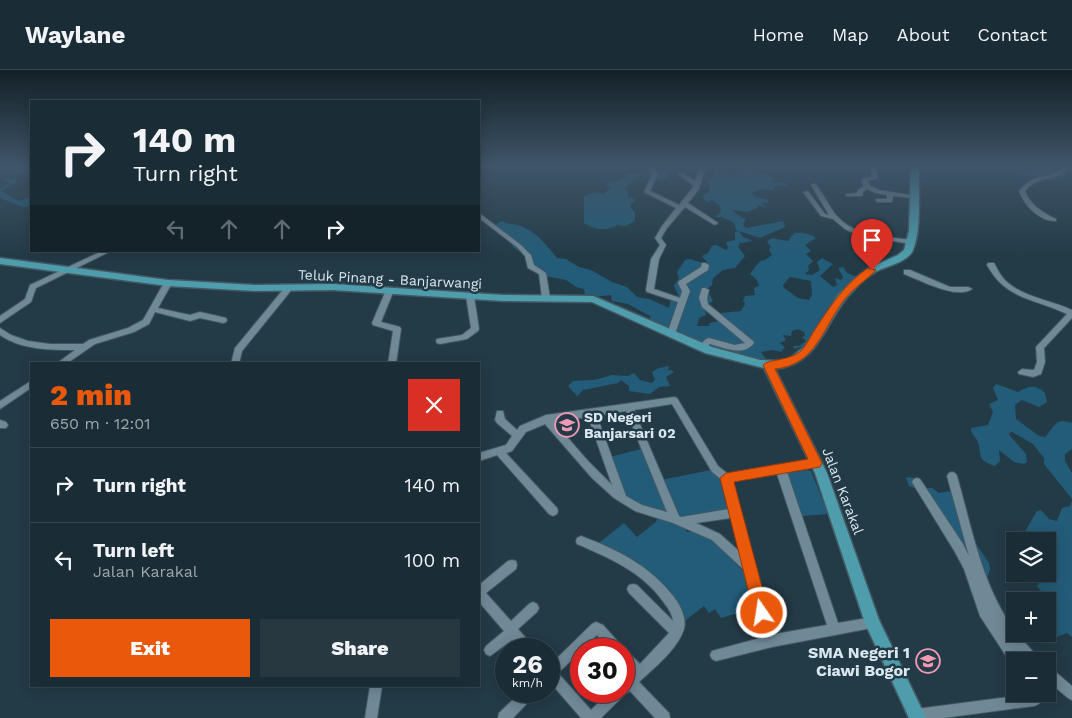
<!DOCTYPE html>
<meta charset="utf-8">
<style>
body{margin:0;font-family:"Work Sans",sans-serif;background:#273841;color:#f1f3f6;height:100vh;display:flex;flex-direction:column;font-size:19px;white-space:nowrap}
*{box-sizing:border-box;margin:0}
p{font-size:16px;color:#9fa7ad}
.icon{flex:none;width:28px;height:28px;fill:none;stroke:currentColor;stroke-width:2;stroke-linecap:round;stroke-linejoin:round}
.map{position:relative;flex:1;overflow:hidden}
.side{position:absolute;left:30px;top:292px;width:450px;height:325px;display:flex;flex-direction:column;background:#1a2c35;border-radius:0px;box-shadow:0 2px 12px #0003,0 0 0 1px #384850}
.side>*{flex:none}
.hud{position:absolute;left:30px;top:30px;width:450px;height:152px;border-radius:0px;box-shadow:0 2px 12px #0003,0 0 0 1px #384850;background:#1a2c35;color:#f1f3f6;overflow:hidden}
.controls{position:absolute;left:1006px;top:462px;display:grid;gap:10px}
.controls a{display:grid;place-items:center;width:50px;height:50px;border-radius:0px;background:#1a2c35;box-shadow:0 2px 12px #0003,0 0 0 1px #384850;font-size:25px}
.speed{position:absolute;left:495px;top:568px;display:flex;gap:10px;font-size:25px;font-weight:700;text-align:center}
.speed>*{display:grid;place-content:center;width:65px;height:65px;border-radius:50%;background:#1a2c35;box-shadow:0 2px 12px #0003,0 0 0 1px #384850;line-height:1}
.speed small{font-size:12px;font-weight:400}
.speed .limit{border:8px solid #d22;background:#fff;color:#111}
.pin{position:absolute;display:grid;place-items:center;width:42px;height:42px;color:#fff;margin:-51px -21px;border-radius:50% 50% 50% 0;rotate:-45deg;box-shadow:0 0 5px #0007}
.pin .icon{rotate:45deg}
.me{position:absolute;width:55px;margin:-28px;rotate:347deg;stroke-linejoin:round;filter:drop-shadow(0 0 4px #0008)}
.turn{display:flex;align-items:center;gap:18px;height:105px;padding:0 20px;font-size:22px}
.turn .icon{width:65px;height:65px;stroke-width:2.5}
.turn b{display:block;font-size:35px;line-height:42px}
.lanes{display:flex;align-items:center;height:48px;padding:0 20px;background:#0003;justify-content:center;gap:25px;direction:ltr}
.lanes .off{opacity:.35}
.round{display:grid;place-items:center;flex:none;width:52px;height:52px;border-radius:0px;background:#273841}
.overview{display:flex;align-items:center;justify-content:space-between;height:85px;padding:0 20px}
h1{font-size:30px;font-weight:800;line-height:38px;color:#ea580c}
.primary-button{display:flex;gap:10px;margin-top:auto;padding:10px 20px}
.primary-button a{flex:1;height:58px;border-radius:0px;background:#ea580c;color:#fff;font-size:20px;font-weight:800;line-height:58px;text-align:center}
.primary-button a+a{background:#273841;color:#f1f3f6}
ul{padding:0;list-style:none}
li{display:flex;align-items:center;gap:15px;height:75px;padding:0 20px;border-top:1px solid #384850}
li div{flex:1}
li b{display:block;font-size:19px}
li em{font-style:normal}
header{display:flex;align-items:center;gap:30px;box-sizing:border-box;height:70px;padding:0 25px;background:#1a2c35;border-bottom:1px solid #384850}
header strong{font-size:24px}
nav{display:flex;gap:28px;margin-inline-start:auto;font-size:18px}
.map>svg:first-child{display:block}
</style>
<header>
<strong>Waylane</strong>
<nav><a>Home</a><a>Map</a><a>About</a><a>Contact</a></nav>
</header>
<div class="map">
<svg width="1072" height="648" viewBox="0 0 1072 648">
<rect width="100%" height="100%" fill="#233b47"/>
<g fill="#235c78" fill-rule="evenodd">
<polygon points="6,96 30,96 31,105 0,102 0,98"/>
<path d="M 647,96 L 677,96 L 680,99 L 668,103 L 669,107 L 660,110 L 640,106 L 624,118 L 629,123 L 627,126 L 635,130 L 630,136 L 635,143 L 635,151 L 626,156 L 617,155 C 605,162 596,160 584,153 L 584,127 L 595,122 L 604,124 L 610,118 L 606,113 L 621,110 L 629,103 L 640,102 Z"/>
<polygon points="744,96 755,96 760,104 769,104 774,108 771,112 773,113 783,112 789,115 773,116 774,120 760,119 751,123 756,127 769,130 767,133 761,133 767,138 757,135 758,138 747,142 731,140 746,150 743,154 746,158 783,151 785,157 760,168 736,160 734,153 722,147 715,147 721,142 720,136 712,130 706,132 702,126 709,122 710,115 707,111 712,108 716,99 728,101 734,107 739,98 745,99"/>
<polygon points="1016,96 1067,96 1065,107 1050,110 1021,104 1017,102"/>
<polygon points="0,107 19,110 1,121 18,131 31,127 31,136 23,137 0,128 0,118 10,114"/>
<path d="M 502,151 C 508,155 514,153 521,156 C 536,161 548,177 557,188 L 566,189 L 579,197 L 591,200 L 612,212 L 627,217 L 637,227 L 649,229 L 669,238 L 671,229 L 680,229 L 674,216 L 679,208 L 677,202 L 685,190 L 690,189 L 706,194 L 707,192 L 702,186 L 708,183 L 712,176 L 716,175 L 726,180 L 728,178 L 726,172 L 735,170 L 735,162 L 739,161 L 743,167 L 753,171 L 740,173 L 738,177 L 745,186 L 735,198 L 723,200 L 713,208 L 712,215 L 707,219 L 713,231 L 705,236 L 706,245 L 699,248 L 697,256 L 709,256 L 710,253 L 719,251 L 726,253 L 729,249 L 722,248 L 721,243 L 741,241 L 745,234 L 743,231 L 745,226 L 755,225 L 754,218 L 759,216 L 757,210 L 750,204 L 760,191 L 765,190 L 772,185 L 769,180 L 771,177 L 767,172 L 771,168 L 788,171 L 794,163 C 801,162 810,163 816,168 L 805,175 L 811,181 L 806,184 L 813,191 L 808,196 L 809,200 L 805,204 L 812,205 L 820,200 L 817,192 L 822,188 L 833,194 L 820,206 L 833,217 L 837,215 L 835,208 L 841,210 L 843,207 L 838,198 L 843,197 L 847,203 L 855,206 L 855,208 L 852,209 L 850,214 L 828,240 L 826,239 L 827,244 L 807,275 L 794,279 L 793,276 L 799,276 L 806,271 L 802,267 L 805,266 L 804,262 L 798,259 L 792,261 L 791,266 L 783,265 L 786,270 L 780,273 L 785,277 L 781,282 L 773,280 L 761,282 L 767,291 L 780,291 L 745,294 L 669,267 L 671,264 L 651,251 L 650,246 L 628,234 L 612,231 L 611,225 L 592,227 L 594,224 L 585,225 L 584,219 L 576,217 L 566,210 L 540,205 L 527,186 L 514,178 L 503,163 L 495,160 L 495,155 ZM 790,207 L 811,211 L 812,225 L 809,230 L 798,228 L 784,218 L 783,215 Z"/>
<polygon points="669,296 668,300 663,301 671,300 674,302 666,307 670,316 659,317 650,324 629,321 629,316 621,310 618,313 583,320 577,326 568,316 573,311 594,310 612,305 628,306 634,303 640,310 652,313 655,310 652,302 659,298"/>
<path d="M 996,314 L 1018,322 C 1028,316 1036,314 1045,323 L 1047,332 L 1039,337 L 1022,330 L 1015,335 L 1016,349 L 1039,366 L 1045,367 C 1055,357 1054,347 1072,353 L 1072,379 L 1065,384 L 1065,391 L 1072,403 L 1072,429 L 1044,394 L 1044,388 L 1033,374 L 1012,362 L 1009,363 L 1010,366 L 1026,384 L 1027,392 L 1024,394 L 1014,392 L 999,380 L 1000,391 L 995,396 C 977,390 982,387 978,372 C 976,367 971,365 971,358 L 988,355 L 993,342 L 989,334 L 998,330 L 993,318 Z"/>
<polygon points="641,379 659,419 661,410 711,400 723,413 732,440 681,453 687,462 694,462 709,467 745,503 755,538 721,548 715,539 709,543 704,536 682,553 659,512 649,501 595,476 624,453 637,467 656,452 658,445 630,436 606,388"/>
<polygon points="807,400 811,401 828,444 802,446 785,403"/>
<polygon points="906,407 916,408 925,418 932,418 939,423 951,421 960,429 974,471 989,493 990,499 984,519 957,484 917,419 909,416"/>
<path d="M 1072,431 L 1072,567 L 1067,563 L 1056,567 C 1048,561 1051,556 1055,548 L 1050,542 L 1048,534 L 1050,532 L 1037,516 L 1040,511 L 1036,504 L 1048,504 L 1048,471 L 1026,471 L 1024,463 L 1037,441 L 1041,440 L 1049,449 L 1057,451 L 1062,438 L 1070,436 Z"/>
</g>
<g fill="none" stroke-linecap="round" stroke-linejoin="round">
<g stroke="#445863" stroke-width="2">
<g id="minor">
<polygon points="648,96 654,96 658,104 650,121 679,135 694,116 678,104 683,103 695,111 700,96 706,96 699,119 688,133 718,153 715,155 713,154 685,137 667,158 661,168 666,175 659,189 654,219 680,228 682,221 678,213 679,211 701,197 702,193 705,193 709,195 708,200 686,214 690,221 675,264 671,267 667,264 678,232 647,222 646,220 651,189 660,175 655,168 662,156 676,138 644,122 652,104"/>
<polygon points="870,96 876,96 878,108 868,111 870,116 879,120 915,126 915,128 893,126 892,132 878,132 876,131 876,129 887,129 887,125 876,123 867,119 863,122 862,126 846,126 846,124 857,123 858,120 864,116 861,110 862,109 872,107"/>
<path d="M 1065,96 L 1071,96 C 1057,112 1037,105 1025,121 C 1030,135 1043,143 1056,149 L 1056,151 C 1040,152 1024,135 1019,121 C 1033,102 1050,111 1065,96 Z"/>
<path d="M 812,114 L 816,114 C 823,124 828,134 835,144 C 854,167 883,166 911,170 L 914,172 L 911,174 L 858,165 L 845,159 L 833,149 L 821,146 L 803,122 L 808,121 L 825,144 L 829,145 L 811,115 Z"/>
<polygon points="479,143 521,175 531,185 534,195 546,203 550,228 549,230 543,230 542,228 539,204 528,198 525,186 517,177 479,148"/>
<polygon points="102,181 111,181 36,218 31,232 0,253 0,246 25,229 30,215"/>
<path d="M 988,193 L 994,193 C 998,200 1001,207 1007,212 C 1025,228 1051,230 1072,240 L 1072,248 L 1044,278 L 1045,292 L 1041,304 L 1033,307 L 1019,304 L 1018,302 L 1022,299 L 1034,300 L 1037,292 L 1036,277 L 1067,244 C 1034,228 1006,230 987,195 Z"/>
<path d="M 904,200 L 910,200 L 950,217 L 968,217 L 972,219 C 957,230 920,210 904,204 Z"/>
<path d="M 165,211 L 171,211 L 172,213 L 158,238 L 190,245 L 200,242 L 226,248 L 227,250 L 226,252 L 223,253 L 200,248 L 190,251 L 155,242 L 149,254 L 134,262 L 95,274 L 66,294 L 56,294 L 75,280 C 50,280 22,280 0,265 L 0,258 L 11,265 L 28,271 L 50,274 L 83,274 L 89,270 L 128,258 L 143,250 Z"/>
<polygon points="286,216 289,216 293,218 242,281 239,294 231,294 235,278"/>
<polygon points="387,218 390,218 394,220 381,252 400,257 401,259 396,294 388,294 393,261 373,255 372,253"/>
<path d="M 702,218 L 705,218 L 709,220 L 707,228 L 708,234 L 753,271 L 754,273 C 744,287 724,278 710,274 L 705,279 L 699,279 L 698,277 L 706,269 L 709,268 L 735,275 L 745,273 L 702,237 L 699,228 Z"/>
<polygon points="467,224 473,224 474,226 479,259 478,261 467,269 440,274 437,273 436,271 437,269 462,265 471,258 466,226"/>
<polygon points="31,311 31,318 0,339 0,331"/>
<path d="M 674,327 L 677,328 L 718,396 L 728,404 L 816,389 L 819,390 L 821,393 L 819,396 L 787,402 L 838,553 L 873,547 L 877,549 L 879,553 L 877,557 L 772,577 L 716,591 L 712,589 L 710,585 L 712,581 L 764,567 L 755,543 L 744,500 L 712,470 L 673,453 L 635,441 L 614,428 L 592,408 L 545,354 L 526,362 L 512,381 L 506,383 L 557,438 L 558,441 L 557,444 L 553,446 L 549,444 L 497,385 L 479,391 L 479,383 L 506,375 L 512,366 L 497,353 L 495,350 L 497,341 L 503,341 L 505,349 L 517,360 L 520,356 L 546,345 ZM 672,334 L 712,402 L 722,410 L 729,439 L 681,447 L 679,446 L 634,340 ZM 626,341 L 667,442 L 642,435 L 626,426 L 597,346 ZM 588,347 L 612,415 L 588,391 L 554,352 ZM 777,404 L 827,555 L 775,564 L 767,543 L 756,503 L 757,500 L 754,495 L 732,411 ZM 731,448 L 740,482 L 720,464 L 696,453 Z"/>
<polygon points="0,350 6,352 8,355 6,358 0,358"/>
<path d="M 952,402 L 955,403 L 957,406 C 972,459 982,516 1015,561 L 1015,564 L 1017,564 L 1038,587 L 1040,591 L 1026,591 L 1018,584 L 1022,591 L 1015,591 L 1015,597 L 1012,595 L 980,546 L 964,499 L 955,482 L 912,412 L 914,409 L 917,408 L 920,409 L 963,474 L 969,486 L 947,406 L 949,403 Z"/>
<path d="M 581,466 C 618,480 649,495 674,527 C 680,535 687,548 684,559 C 677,580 655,597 639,612 L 669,643 L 670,648 L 655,648 L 630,621 L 625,624 L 601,648 L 581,648 L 549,611 L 549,596 L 592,554 L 596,552 L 603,555 L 621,575 L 623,579 L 609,579 L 597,565 L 583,579 L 581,579 L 581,581 L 558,603 L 591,640 L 611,621 L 624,621 L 624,610 L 631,603 L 624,595 L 624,580 L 628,582 L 640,594 L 669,563 L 629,523 L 627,519 L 629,515 L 633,514 L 637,515 L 673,551 C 672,542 667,537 662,530 C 641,501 609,488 577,474 L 576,471 L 577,468 Z"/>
<polygon points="512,490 516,491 517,495 516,499 486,523 511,551 529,534 533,532 537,534 539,538 537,542 518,559 532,575 534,579 520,579 512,570 490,586 486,584 484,580 486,576 504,561 479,532 479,515 508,491"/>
<polygon points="1048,597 1052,599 1072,616 1072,630 1068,628 1048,611"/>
<polygon points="370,616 382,616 377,648 365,648"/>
<polygon points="522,621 537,621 535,625 513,648 498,648 499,643"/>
<path d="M 1031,624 L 1046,624 C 1044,630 1040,634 1034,636 L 943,648 L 911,648 L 910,645 L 911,640 L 916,639 Z"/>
</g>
</g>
<g stroke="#445863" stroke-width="3">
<path id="major" d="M 911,96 L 919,96 C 918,120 922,158 913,180 C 908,192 887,196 877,201 C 868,206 860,213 853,221 C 825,248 821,295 775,299 L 827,403 L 879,550 L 926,648 L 909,648 L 865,553 L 815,403 L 764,298 L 705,283 L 592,232 L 503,231 L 333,220 L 255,221 L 168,216 L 0,194 L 0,188 L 168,210 L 255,215 L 333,214 L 503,225 L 593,226 L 712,277 L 760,290 L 777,291 L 789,289 L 804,277 L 838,225 L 854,209 L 869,198 L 898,185 L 904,180 L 909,161 Z"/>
</g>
<use href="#minor" fill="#708997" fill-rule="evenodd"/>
<use href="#major" fill="#4e9dac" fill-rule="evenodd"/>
</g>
<linearGradient id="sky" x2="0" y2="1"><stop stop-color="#132027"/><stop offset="0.51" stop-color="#3f5569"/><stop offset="1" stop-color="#3f5569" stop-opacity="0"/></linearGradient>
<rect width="1072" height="187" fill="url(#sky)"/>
<path fill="#ea580c" stroke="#983908" d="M 868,198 L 876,200 C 867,210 854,217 845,229 C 823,256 817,295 775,299 L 822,393 L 820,397 L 734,412 L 769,543 L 767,548 L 762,551 L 756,548 L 754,543 L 720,408 L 726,403 L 808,389 L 763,295 C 768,289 789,291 801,281 C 807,275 811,265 816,258 C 831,235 845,214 868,198 Z"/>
<defs>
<g id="school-ring" transform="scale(1.25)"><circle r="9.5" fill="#233b47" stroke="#f09ab4" stroke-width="1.5"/><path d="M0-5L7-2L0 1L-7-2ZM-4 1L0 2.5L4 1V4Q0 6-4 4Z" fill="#f09ab4"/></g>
</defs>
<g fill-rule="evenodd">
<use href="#school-ring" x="567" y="355"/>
<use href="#school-ring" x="928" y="591"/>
</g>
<g text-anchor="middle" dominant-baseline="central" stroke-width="5" stroke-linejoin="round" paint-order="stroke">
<g font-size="14" fill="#d9e7ef" stroke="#233b47">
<text transform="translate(390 209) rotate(3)">Teluk Pinang - Banjarwangi</text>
<text transform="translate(843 421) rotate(69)">Jalan Karakal</text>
</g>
<g font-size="14" font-weight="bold" fill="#d9e7ef" stroke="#233b47" text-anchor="start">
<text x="584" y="347">SD Negeri<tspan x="584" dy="16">Banjarsari 02</tspan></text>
</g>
<g font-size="16" font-weight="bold" fill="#d9e7ef" stroke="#233b47" text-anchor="end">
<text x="910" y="582">SMA Negeri 1<tspan x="910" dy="18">Ciawi Bogor</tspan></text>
</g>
</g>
</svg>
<div class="controls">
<a><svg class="icon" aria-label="layers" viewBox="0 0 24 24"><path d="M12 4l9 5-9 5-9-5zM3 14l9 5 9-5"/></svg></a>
<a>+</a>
<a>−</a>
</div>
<div class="speed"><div>26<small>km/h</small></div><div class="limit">30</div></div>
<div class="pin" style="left:872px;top:200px;background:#d93025"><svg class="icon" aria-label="arrive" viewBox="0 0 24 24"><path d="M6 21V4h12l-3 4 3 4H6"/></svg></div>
<svg class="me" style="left:762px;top:543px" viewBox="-20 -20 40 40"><circle r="17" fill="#ea580c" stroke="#fff" stroke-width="3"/><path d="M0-11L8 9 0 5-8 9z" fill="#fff"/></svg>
<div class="hud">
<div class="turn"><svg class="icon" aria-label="right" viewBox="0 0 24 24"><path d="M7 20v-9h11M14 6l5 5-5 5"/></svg><div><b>140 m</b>Turn right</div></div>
<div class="lanes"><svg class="icon off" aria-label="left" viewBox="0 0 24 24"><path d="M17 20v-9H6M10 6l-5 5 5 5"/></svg><svg class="icon off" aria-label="ahead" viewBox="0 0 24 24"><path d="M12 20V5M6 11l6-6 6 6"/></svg><svg class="icon off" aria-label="ahead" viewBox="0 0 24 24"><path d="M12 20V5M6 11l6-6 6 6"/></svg><svg class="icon" aria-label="right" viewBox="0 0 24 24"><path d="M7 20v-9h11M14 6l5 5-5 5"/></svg></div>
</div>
<section class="side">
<div class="overview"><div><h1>2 min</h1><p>650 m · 12:01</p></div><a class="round" style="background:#d93025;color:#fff"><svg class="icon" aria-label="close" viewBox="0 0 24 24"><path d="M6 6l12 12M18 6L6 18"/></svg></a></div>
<ul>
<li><svg class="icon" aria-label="right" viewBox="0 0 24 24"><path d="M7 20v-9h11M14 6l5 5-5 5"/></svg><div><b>Turn right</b></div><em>140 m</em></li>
<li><svg class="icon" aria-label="left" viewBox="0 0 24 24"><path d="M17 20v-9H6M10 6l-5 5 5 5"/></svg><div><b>Turn left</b><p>Jalan Karakal</p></div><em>100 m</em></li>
</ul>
<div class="primary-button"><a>Exit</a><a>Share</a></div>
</section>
</div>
